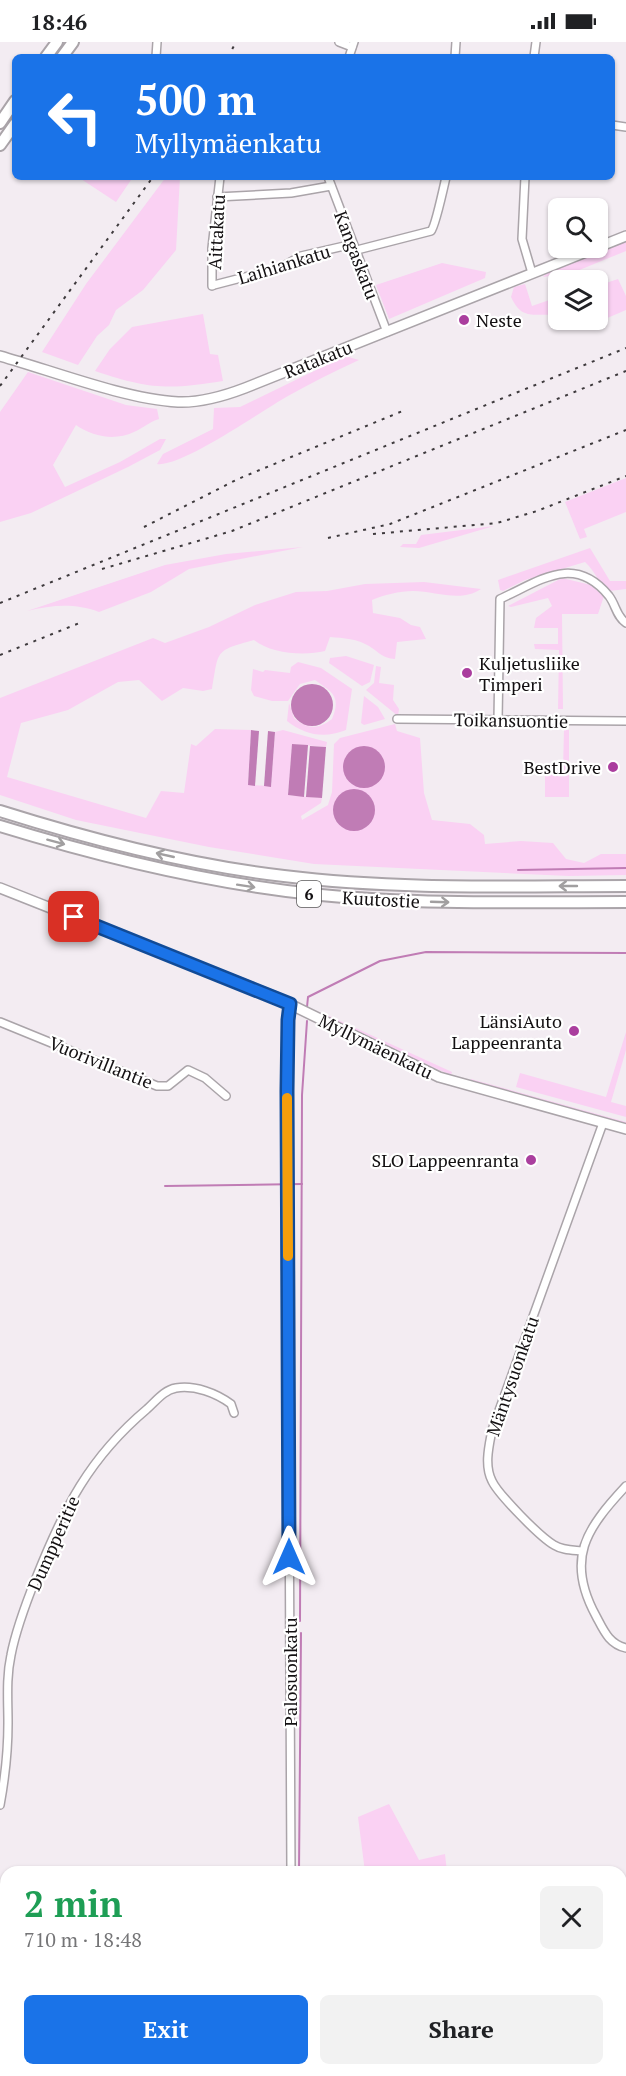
<!DOCTYPE html>
<meta charset="utf-8">
<style>
body{margin:0;font-family:"PT Serif",serif;background:#f2f2f2;color:#202124;height:100vh;display:flex;flex-direction:column;font-size:22px;white-space:nowrap}
*{box-sizing:border-box;margin:0}
p{font-size:20px;color:#757577}
.icon{flex:none;width:33px;height:33px;fill:none;stroke:currentColor;stroke-width:2;stroke-linecap:round;stroke-linejoin:round}
.map{position:relative;flex:1;overflow:hidden}
.panel{position:absolute;left:0px;top:1824px;width:627px;height:210px;display:flex;flex-direction:column;background:#fff;border-radius:18px 18px 0 0;box-shadow:0 2px 4px #0004}
.panel>*{flex:none}
.guide{position:absolute;left:12px;top:12px;width:603px;height:126px;border-radius:9px;box-shadow:0 2px 4px #0004;background:#1a73e8;color:#fff;overflow:hidden}
.buttons{position:absolute;left:548px;top:156px;display:grid;gap:12px}
.buttons a{display:grid;place-items:center;width:60px;height:60px;border-radius:9px;background:#fff;box-shadow:0 2px 4px #0004;font-size:30px}
.pin{position:absolute;display:grid;place-items:center;width:51px;height:51px;color:#fff;margin:-26px;border-radius:12px;box-shadow:0 3px 9px #0006}
.me{position:absolute;width:66px;margin:-33px;rotate:0deg;stroke-linejoin:round;filter:drop-shadow(0 0 4px #0008)}
.turn{display:flex;align-items:center;gap:21px;height:126px;padding:0 24px;font-size:27px}
.turn .icon{width:78px;height:78px;stroke-width:2.5}
.turn b{display:block;font-size:42px;line-height:51px}
.round{display:grid;place-items:center;flex:none;width:63px;height:63px;border-radius:9px;background:#f2f2f2}
.overview{display:flex;align-items:center;justify-content:space-between;height:102px;padding:0 24px}
h1{font-size:36px;font-weight:800;line-height:45px;color:#1e9e55}
.action{display:flex;gap:12px;margin-top:auto;padding:12px 24px}
.action a{flex:1;height:69px;border-radius:9px;background:#1a73e8;color:#fff;font-size:24px;font-weight:800;line-height:69px;text-align:center}
.action a+a{background:#f2f2f2;color:#202124}
.status{display:flex;justify-content:space-between;align-items:center;height:42px;padding:0 30px;background:#fff;direction:ltr}
.status svg{height:16px;fill:currentColor}
.map>svg:first-child{display:block}
</style>
<div class="status"><b>18:46</b><svg viewBox="0 0 49 12"><path d="M0 12V9h3v3zM5 12V6h3v6zM10 12V3h3v9zM15 12V0h3v12zM26 1h20v11H26zM47 4h2v5h-2z"/></svg></div>
<div class="map">
<svg width="626" height="2034" viewBox="0 0 626 2034">
<rect width="100%" height="100%" fill="#f3ecf2"/>
<g fill="#fad1f3">
<polygon points="78,135 133,135 116,160"/>
<polygon points="166,135 180,135 176,208 143,248 116,268 109,283 97,294 78,323 42,310 86,242"/>
<polygon points="626,198 626,209 572,231 543,235 548,229"/>
<polygon points="442,221 486,230 485,236 389,277 376,243"/>
<polygon points="618,237 626,254 626,268 591,283 577,278 597,278 597,244"/>
<path d="M 525,242 L 532,264 L 558,255 L 558,273 C 534,271 522,279 511,255 L 514,245 Z"/>
<path d="M 203,272 L 210,312 L 218,313 L 223,339 C 168,348 148,347 95,329 L 110,307 L 132,285 Z"/>
<path d="M 345,314 L 359,318 C 335,329 311,341 288,354 C 263,368 181,426 157,422 L 163,412 L 213,387 L 214,366 L 240,365 Z"/>
<path d="M 28,330 L 126,363 L 157,367 L 159,377 C 149,380 143,386 134,390 C 115,399 93,395 76,383 L 53,423 L 65,445 L 120,420 L 160,397 L 166,397 L 160,408 L 128,425 L 31,471 L 0,480 L 0,370 Z"/>
<polygon points="626,436 626,470 584,487 587,495 580,497 565,460"/>
<polygon points="494,484 419,506 400,505 403,502 416,502 421,493"/>
<path d="M 303,505 L 189,527 L 151,550 L 99,570 C 74,561 53,563 27,569 L 165,523 L 226,512 Z"/>
<path d="M 590,506 L 610,539 L 626,539 L 626,547 L 610,549 C 598,541 595,529 585,520 L 525,538 L 503,549 L 500,548 L 498,538 Z"/>
<polygon points="562,536 591,543 604,554 598,572 562,572 563,667 558,667 559,608 535,607 534,602 558,602 558,586 534,586 536,576 552,564 548,556 511,565 508,564"/>
<path d="M 424,540 L 481,547 C 460,561 436,549 413,549 C 400,549 383,553 372,558 L 373,571 L 400,576 L 411,583 L 420,585 L 426,597 L 397,600 L 395,617 C 382,616 380,611 369,604 C 358,597 343,596 330,595 L 325,609 C 305,614 271,612 254,598 C 214,609 219,608 212,647 L 203,649 L 183,646 L 162,659 L 139,638 L 118,640 L 68,668 L 21,681 L 7,735 L 146,776 L 161,749 L 184,751 L 191,702 L 196,704 L 215,687 L 251,688 L 248,743 L 271,744 L 275,690 L 283,688 L 327,700 L 326,705 L 292,702 L 288,753 L 322,756 L 321,761 L 301,774 L 302,778 L 328,763 L 332,750 L 334,702 L 340,696 L 395,682 L 397,689 L 420,696 L 424,751 L 432,778 L 470,782 L 484,793 L 485,802 L 521,799 L 553,801 L 566,817 L 584,821 L 601,812 L 626,812 L 626,833 L 569,834 L 314,822 L 209,805 L 76,778 L 0,753 L 0,656 L 153,596 L 165,601 L 209,585 L 255,563 L 296,550 L 327,549 L 365,542 Z"/>
<polygon points="346,614 374,623 370,640 362,644 329,621 330,616"/>
<path d="M 298,620 L 321,626 L 352,647 L 346,688 C 324,697 305,693 287,679 L 289,661 L 294,676 C 307,687 318,688 332,677 C 342,653 331,650 315,638 L 300,642 L 288,659 L 272,659 L 254,654 L 251,648 L 253,627 L 263,630 L 265,628 L 290,631 L 291,625 Z"/>
<polygon points="376,624 381,625 379,641 394,643 393,658 399,667 398,674 366,648 374,641"/>
<polygon points="364,654 378,665 385,677 364,683 361,681"/>
<polygon points="564,688 569,688 569,755 545,755 545,730 563,729"/>
<polygon points="325,972 452,1030 451,1033 388,1006 323,973"/>
<polygon points="626,990 626,1008 611,1060 626,1064 626,1075 516,1045 520,1031 606,1055"/>
<polygon points="471,1037 626,1080 626,1082 470,1039"/>
<polygon points="389,1762 419,1818 445,1812 447,1830 365,1830 358,1775"/>
<polygon points="366,2028 483,2028 481,2034 367,2034"/>
</g>
<g fill="#c07cb5">
<circle cx="312" cy="663" r="21"/>
<polygon points="251,688 259,689 255,744 248,743"/>
<polygon points="268,689 275,690 271,745 264,744"/>
<polygon points="292,702 308,703 304,755 288,753"/>
<polygon points="310,704 326,705 322,756 306,755"/>
<circle cx="364" cy="725" r="21"/>
<circle cx="354" cy="768" r="21"/>
</g>
<g fill="none" stroke-linecap="round" stroke-linejoin="round">
<g stroke="#c07cb5" stroke-width="2">
<polyline points="518,828 626,826"/>
<polyline points="307,965 308,955 380,919 426,910 626,911"/>
<polyline points="165,1144 302,1142"/>
<polyline points="300,1579 302,1053 307,979"/>
<polyline points="299,1830 301,1591"/>
<polyline points="301,2028 301,2034"/>
</g>
<g stroke="#aaa4a9" stroke-width="10">
<g id="minor">
<polyline points="339,0 352,5"/>
<polyline points="156,15 157,0"/>
<polyline points="349,15 354,0"/>
<polyline points="455,15 456,0"/>
<polyline points="534,15 536,0"/>
<polyline points="612,83 626,85"/>
<polyline points="328,135 387,290"/>
<polyline points="525,135 522,197 532,231"/>
<polyline points="217,155 291,151 331,144"/>
<path d="M 357,208 L 431,189 C 435,185 444,144 446,135"/>
<polyline points="214,243 280,226 301,214 353,202"/>
<polyline points="212,244 212,206 220,135"/>
<polyline points="397,677 626,679"/>
<path d="M 498,678 L 500,557 C 540,539 574,511 609,554 C 616,563 616,574 626,581"/>
<polyline points="290,962 287,978 287,1049 291,1830"/>
<polyline points="0,980 157,1044 168,1044 188,1028 205,1036 226,1054"/>
<path d="M 626,1444 C 586,1487 565,1517 596,1574 C 604,1589 609,1602 626,1606"/>
<path d="M 581,1509 C 571,1508 562,1508 554,1503 C 540,1495 498,1452 492,1439 C 484,1423 489,1404 492,1388 L 603,1081"/>
<path d="M 0,1763 C 5,1736 8,1709 8,1681 C 8,1658 6,1636 11,1613 C 16,1587 26,1561 36,1536 C 64,1466 89,1416 147,1367 C 156,1359 164,1348 176,1346 C 195,1343 216,1351 231,1362 L 234,1371"/>
<polyline points="292,2028 292,2034"/>
</g>
</g>
<g stroke="#aaa4a9" stroke-width="12">
<g id="secondary">
<path d="M 0,314 C 53,329 125,357 178,360 C 201,361 224,354 245,346 L 626,194"/>
<polyline points="0,846 273,954 439,1035 626,1087"/>
</g>
</g>
<g stroke="#aaa4a9" stroke-width="14">
<g id="primary">
<polyline points="46,15 57,0"/>
<polyline points="62,15 73,0"/>
<polyline points="0,81 15,59"/>
<polyline points="0,103 15,82"/>
</g>
</g>
<g stroke="#aaa4a9" stroke-width="14">
<g id="trunk">
<path d="M 0,769 C 92,798 188,823 284,834 C 398,848 512,844 626,844"/>
<path d="M 0,784 C 104,816 212,842 321,853 C 422,863 524,860 626,860"/>
</g>
</g>
<use href="#minor" stroke="#fff" stroke-width="7"/>
<use href="#secondary" stroke="#fff" stroke-width="9"/>
<use href="#primary" stroke="#fff" stroke-width="10"/>
<use href="#trunk" stroke="#fff" stroke-width="10"/>
<g stroke="#3e3a3d" stroke-width="2" stroke-dasharray="3 6" stroke-linecap="butt">
<polyline points="228,15 236,0"/>
<polyline points="0,344 153,135"/>
<polyline points="144,485 238,437 405,368"/>
<polyline points="373,492 497,481 537,469 626,434"/>
<polyline points="328,496 390,482 626,388"/>
<polyline points="102,527 232,489 626,329"/>
<polyline points="0,561 626,306"/>
<polyline points="0,613 82,580"/>
</g>
</g>
<defs><path id="oneway-shaft" d="M-6 0H5M1.5-3L5.5 0L1.5 3" fill="none" stroke-width="1.6" stroke-linecap="round" stroke-linejoin="round" transform="scale(1.5)"/></defs>
<g stroke="#a19fa0">
<use href="#oneway-shaft" transform="translate(56 800) rotate(15)"/>
<use href="#oneway-shaft" transform="translate(165 813) rotate(-167)"/>
<use href="#oneway-shaft" transform="translate(246 844) rotate(9)"/>
<use href="#oneway-shaft" transform="translate(568 844) rotate(180)"/>
<use href="#oneway-shaft" transform="translate(440 860) rotate(2)"/>
</g>
<g fill="none" stroke-linecap="round" stroke-linejoin="round">
<g stroke="#114b97" stroke-width="15">
<polyline id="route" points="74,875 290,962 288,978 287,1049 289,1515"/>
</g>
<use href="#route" stroke="#1a73e8" stroke-width="10"/>
<polyline stroke="#f59e0b" stroke-width="10" points="287,1056 288,1214"/>
</g>
<g fill="#aa3e9e" stroke="#fff" stroke-width="2">
<circle cx="464" cy="278" r="6"/>
<circle cx="467" cy="631" r="6"/>
<circle cx="613" cy="725" r="6"/>
<circle cx="574" cy="989" r="6"/>
<circle cx="531" cy="1118" r="6"/>
</g>
<g text-anchor="middle" dominant-baseline="central" stroke-width="4.5" stroke-linejoin="round" paint-order="stroke">
<rect fill="#fff" stroke="#5a5859" stroke-width="1.5" x="297" y="839" width="24" height="26" rx="4.5"/>
<g font-size="16" font-weight="bold" fill="#131012">
<text x="309" y="852">6</text>
</g>
<g font-size="18" fill="#131012" stroke="#fff">
<text transform="translate(216 190) rotate(-87)">Aittakatu</text>
<text transform="translate(357 213) rotate(69)">Kangaskatu</text>
<text transform="translate(284 222) rotate(-17)">Laihiankatu</text>
<text transform="translate(318 317) rotate(-22)">Ratakatu</text>
<text transform="translate(511 678) rotate(1)">Toikansuontie</text>
<text transform="translate(381 857) rotate(3)">Kuutostie</text>
<text transform="translate(376 1004) rotate(26)">Myllymäenkatu</text>
<text transform="translate(101 1020) rotate(22)">Vuorivillantie</text>
<text transform="translate(512 1334) rotate(-71)">Mäntysuonkatu</text>
<text transform="translate(53 1501) rotate(-66)">Dumpperitie</text>
<text transform="translate(290 1630) rotate(-90)">Palosuonkatu</text>
</g>
<g font-size="18" fill="#131012" stroke="#fff" text-anchor="end">
<text x="476" y="278" text-anchor="start">Neste</text>
<text x="479" y="621" text-anchor="start">Kuljetusliike<tspan x="479" dy="21">Timperi</tspan></text>
<text x="601" y="725">BestDrive</text>
<text x="562" y="979">LänsiAuto<tspan x="562" dy="21">Lappeenranta</tspan></text>
<text x="519" y="1118">SLO Lappeenranta</text>
</g>
</g>
</svg>
<div class="buttons">
<a><svg class="icon" aria-label="search" viewBox="0 0 24 24"><circle cx="10" cy="10" r="6"/><path d="M15 15l6 6"/></svg></a>
<a><svg class="icon" aria-label="layers" viewBox="0 0 24 24"><path d="M12 4l9 5-9 5-9-5zM3 14l9 5 9-5"/></svg></a>
</div>
<div class="pin" style="left:74px;top:875px;background:#d93025"><svg class="icon" aria-label="arrive" viewBox="0 0 24 24"><path d="M6 21V4h12l-3 4 3 4H6"/></svg></div>
<svg class="me" style="left:289px;top:1515px" viewBox="-20 -20 40 40"><path d="M0-17L14 15 0 8-14 15z" fill="#1a73e8" stroke="#fff" stroke-width="4"/></svg>
<div class="guide">
<div class="turn"><svg class="icon" aria-label="left" viewBox="0 0 24 24"><path d="M17 20v-9H6M10 6l-5 5 5 5"/></svg><div><b>500 m</b>Myllymäenkatu</div></div>
</div>
<section class="panel">
<div class="overview"><div><h1>2 min</h1><p>710 m · 18:48</p></div><a class="round"><svg class="icon" aria-label="close" viewBox="0 0 24 24"><path d="M6 6l12 12M18 6L6 18"/></svg></a></div>
<div class="action"><a>Exit</a><a>Share</a></div>
</section>
</div>
